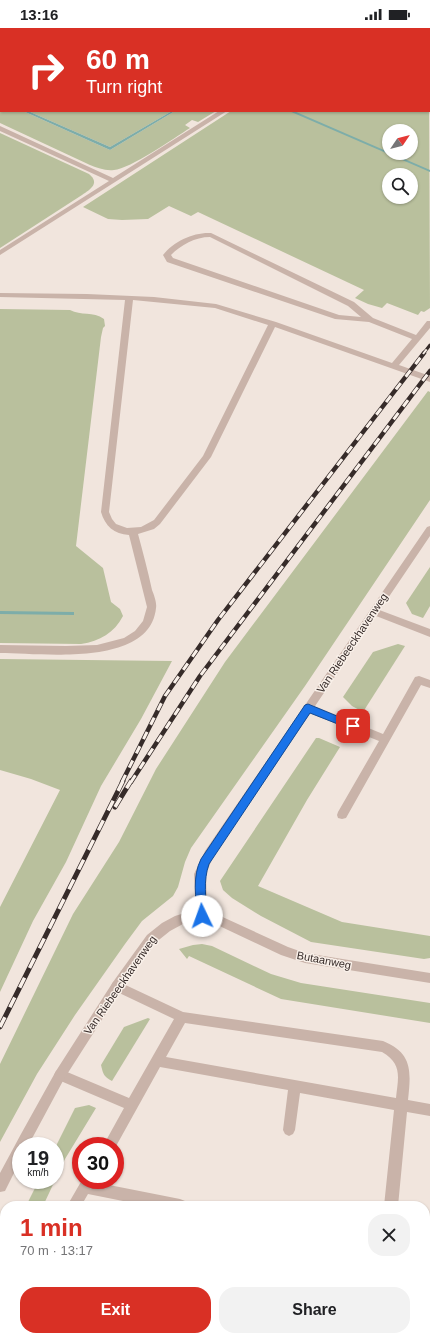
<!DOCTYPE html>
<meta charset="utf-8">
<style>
body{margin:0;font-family:Arial,sans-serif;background:#f2f2f2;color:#202124;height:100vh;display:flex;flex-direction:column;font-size:15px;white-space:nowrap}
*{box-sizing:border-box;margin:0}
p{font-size:13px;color:#757577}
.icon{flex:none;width:22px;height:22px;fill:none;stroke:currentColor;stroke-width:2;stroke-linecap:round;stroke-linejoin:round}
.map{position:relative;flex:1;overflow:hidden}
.drawer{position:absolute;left:0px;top:1173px;width:430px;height:140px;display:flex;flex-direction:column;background:#fff;border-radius:16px 16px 0 0;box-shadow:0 1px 3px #0004}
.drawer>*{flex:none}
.top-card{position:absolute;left:0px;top:0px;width:430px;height:84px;box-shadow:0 1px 3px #0004;background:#d93025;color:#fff;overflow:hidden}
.needle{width:26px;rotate:55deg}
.fabs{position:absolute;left:382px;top:96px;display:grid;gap:8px}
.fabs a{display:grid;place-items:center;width:36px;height:36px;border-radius:50%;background:#fff;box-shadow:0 1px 3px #0004;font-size:20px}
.speed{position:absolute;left:12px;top:1109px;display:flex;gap:8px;font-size:20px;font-weight:700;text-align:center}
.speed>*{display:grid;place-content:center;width:52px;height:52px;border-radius:50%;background:#fff;box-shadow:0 1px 3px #0004;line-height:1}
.speed small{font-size:10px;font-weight:400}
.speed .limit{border:6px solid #d22;background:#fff;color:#111}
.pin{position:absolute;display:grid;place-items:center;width:34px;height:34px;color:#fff;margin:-17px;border-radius:8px;box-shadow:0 2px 6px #0006}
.me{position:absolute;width:44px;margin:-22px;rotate:357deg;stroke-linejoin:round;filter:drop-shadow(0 0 3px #0008)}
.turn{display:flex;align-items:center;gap:14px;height:84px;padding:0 20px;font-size:18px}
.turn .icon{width:52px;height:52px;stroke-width:2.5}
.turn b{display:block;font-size:28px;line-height:34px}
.round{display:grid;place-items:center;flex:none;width:42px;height:42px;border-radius:16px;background:#f2f2f2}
.summary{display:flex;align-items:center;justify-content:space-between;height:68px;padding:0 20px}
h1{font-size:24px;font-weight:800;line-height:30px;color:#d93025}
.button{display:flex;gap:8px;margin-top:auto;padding:8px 20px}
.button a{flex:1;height:46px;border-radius:16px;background:#d93025;color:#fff;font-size:16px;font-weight:800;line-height:46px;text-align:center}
.button a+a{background:#f2f2f2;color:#202124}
.status{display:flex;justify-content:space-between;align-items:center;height:28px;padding:0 20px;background:#fff;direction:ltr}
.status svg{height:11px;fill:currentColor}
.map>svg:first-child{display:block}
</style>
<div class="status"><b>13:16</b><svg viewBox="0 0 49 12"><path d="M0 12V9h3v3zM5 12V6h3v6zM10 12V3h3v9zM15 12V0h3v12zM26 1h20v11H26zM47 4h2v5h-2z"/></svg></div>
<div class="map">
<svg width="430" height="1313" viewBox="0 0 430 1313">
<rect width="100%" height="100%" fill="#f1e5dd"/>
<g fill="#b9c09d" fill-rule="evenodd">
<polygon points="0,0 268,0 270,1 1,1 1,71"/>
<path d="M 429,60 L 430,280 L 424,284 L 421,283 L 418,287 L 387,275 L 382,280 L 368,276 L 355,270 L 364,262 L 198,184 L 191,188 L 169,178 L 148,191 L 122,192 L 108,191 L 83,179 L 231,83 L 429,83 ZM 389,103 L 411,103 L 411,125 L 389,125 ZM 389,147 L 411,147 L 411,169 L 389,169 Z"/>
<path d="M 0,73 L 1,83 L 23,83 L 110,122 L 175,83 L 216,83 L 198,94 L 192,92 L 185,97 L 190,100 C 174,110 130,141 114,142 C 105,143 98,140 90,137 L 0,95 Z"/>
<polygon points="28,83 172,83 110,119"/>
<path d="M 0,105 L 89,146 C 100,155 91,161 82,167 L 0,220 Z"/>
<path d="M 0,281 L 70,282 C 81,288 93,283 104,291 L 105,298 L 103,300 L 101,309 L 76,518 L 103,540 L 111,574 L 120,581 L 123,588 C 114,605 100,613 81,616 L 0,615 Z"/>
<polygon points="428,363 430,364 430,472 305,658 191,820 185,834 178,859 173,868 142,893 125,916 75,987 37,1046 0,1114 0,1036 73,886 119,814 156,741 225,634"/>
<polygon points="430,539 430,578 423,590 412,586 406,575"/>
<polygon points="398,616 405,618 363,684 352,678 343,669 373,624"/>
<polygon points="0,631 172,633 141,691 101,758 66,834 33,893 0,964 0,879 60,762 31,751 0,742"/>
<polygon points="316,710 319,710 340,719 307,772 258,858 342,894 430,908 430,930 424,931 311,914 261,888 232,870 223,862 220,853"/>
<polygon points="202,916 212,918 271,946 301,955 430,975 430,995 281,971 189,928 187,931 179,921 193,917"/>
<path d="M 148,990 L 150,991 L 112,1053 C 104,1049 103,1046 101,1037 L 124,999 Z"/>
<polygon points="89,1077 96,1080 65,1131 43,1178 26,1178 39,1152 55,1152 55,1120 75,1080"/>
<polygon points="5,1221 5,1268 0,1288 0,1232"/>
<polygon points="232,1308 352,1308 372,1313 231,1313"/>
</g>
<g fill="#7dada9">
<polygon points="23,83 28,83 110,119 172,83 175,83 110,122"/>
<polygon points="289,83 294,83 430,142 430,144"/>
<polygon points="0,583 74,584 74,587 0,586"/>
</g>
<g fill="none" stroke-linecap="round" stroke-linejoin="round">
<g fill="#c9b3a9" fill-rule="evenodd">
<polygon points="274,0 282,0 283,1 275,1"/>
<rect x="321" y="0" width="6" height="1"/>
<rect x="429" y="54" width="1" height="5"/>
<polygon points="219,83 227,83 0,227 0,222 109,153 0,103 0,98 113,150"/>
<path d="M 211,205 L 354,274 L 373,290 L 416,307 L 427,293 L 430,293 L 430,300 L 399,337 L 430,348 L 430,354 L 275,299 L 211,429 L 160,496 L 154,501 L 138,506 C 143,525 148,543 152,562 C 154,567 157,575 156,580 C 150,640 41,625 0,625 L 0,617 L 66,618 L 97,617 L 124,610 L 135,603 L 143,593 L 147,579 L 129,507 C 114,506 105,498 101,484 L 125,272 L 0,269 L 0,265 L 87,266 L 154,269 L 216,276 L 276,294 L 392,335 L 412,311 L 369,294 L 335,291 L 167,234 L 163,227 C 174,213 194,204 211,205 ZM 210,209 L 348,278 L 361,289 L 339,287 L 173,230 L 171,227 C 181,217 195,209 210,209 ZM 133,272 L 215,280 L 268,297 L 203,428 L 154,492 L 141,499 L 127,500 L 116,496 L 112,491 L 109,484 Z"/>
<polygon points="374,580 430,601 430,609 371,586 369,584 371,582"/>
<polygon points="419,648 430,652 430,660 421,657 346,790 342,791 338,790 337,787 338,784 379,713 304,683 303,680 304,677 312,677 383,706 415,649"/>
<path d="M 117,953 L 183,984 L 383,1013 C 413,1025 411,1044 408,1072 L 430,1076 L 430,1088 L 407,1084 L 398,1178 L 384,1178 L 394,1082 L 300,1065 L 295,1102 L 293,1106 L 289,1108 L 285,1106 L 283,1102 L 288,1062 L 160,1039 L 115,1120 L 115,1118 L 103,1118 L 124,1080 L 56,1051 L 54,1047 L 56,1043 L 60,1041 L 129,1070 L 174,991 L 113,962 L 111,958 L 113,954 ZM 185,995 L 382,1024 C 403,1036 398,1050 396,1070 L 166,1029 Z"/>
<polygon points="82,1152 95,1152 94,1154 180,1171 185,1173 187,1178 148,1178 88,1166 81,1178 67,1178"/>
<polygon points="17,1308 31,1308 30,1313 16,1313"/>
</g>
<polygon fill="#c9b3a9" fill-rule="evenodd" points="430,498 430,508 213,829 206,846 207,884 216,886 288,919 305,925 430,945 430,955 305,935 281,927 211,894 191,893 183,896 170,903 155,915 121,962 64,1051 28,1118 21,1118 21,1131 5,1163 0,1164 0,1145 21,1106 56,1043 113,954 147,907 162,895 175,888 191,883 196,883 194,846 205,823 427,499"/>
<g stroke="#362b29" stroke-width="3">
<polyline id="rail-far2" points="423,326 430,317"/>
</g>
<g stroke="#362b29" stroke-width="4.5">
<g id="rail-far1">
<polyline points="122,754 165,668 218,592 424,325"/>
<polyline points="131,754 200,648 430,343"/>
</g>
</g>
<g stroke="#362b29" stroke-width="5">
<g id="rail">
<polyline points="115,779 131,753"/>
<polyline points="0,999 123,753"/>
</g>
</g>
<use href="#rail-far2" stroke="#f9f0e9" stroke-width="2" stroke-dasharray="6" stroke-linecap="butt"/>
<use href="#rail-far1" stroke="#f9f0e9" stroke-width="3" stroke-dasharray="8" stroke-linecap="butt"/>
<use href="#rail" stroke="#f9f0e9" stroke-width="3.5" stroke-dasharray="11" stroke-linecap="butt"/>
</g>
<path fill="#1a73e8" stroke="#114b97" d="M 308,676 L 356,696 L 357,698 L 353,702 L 310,685 L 209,836 C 203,853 206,870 207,888 L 206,891 L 202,892 L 198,891 L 197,888 C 196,869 192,849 201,831 L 305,677 Z"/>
<g text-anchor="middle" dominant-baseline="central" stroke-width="3" stroke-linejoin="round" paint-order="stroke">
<g font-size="11" fill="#362b29" stroke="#f9f0e9">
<text transform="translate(352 615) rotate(-56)">Van Riebeeckhavenweg</text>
<text transform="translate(324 932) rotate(11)">Butaanweg</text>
<text transform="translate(120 957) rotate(-55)">Van Riebeeckhavenweg</text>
</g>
</g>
</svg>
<div class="fabs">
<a><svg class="needle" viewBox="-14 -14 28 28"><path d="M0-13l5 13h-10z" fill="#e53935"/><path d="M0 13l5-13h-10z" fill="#757577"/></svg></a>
<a><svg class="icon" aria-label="search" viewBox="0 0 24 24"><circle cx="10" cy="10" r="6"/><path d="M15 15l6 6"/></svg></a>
</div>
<div class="speed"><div>19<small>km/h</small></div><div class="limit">30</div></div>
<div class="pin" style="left:353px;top:698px;background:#d93025"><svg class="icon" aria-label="arrive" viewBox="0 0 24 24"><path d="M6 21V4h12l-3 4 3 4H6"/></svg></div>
<svg class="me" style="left:202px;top:888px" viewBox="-20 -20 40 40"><circle r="19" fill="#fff"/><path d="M0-13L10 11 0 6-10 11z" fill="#1a73e8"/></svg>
<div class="top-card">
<div class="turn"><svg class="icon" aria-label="right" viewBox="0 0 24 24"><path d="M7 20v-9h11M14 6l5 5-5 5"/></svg><div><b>60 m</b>Turn right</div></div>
</div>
<section class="drawer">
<div class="summary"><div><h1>1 min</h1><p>70 m · 13:17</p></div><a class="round"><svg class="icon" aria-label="close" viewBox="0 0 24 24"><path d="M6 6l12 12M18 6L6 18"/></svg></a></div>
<div class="button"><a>Exit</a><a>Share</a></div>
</section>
</div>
